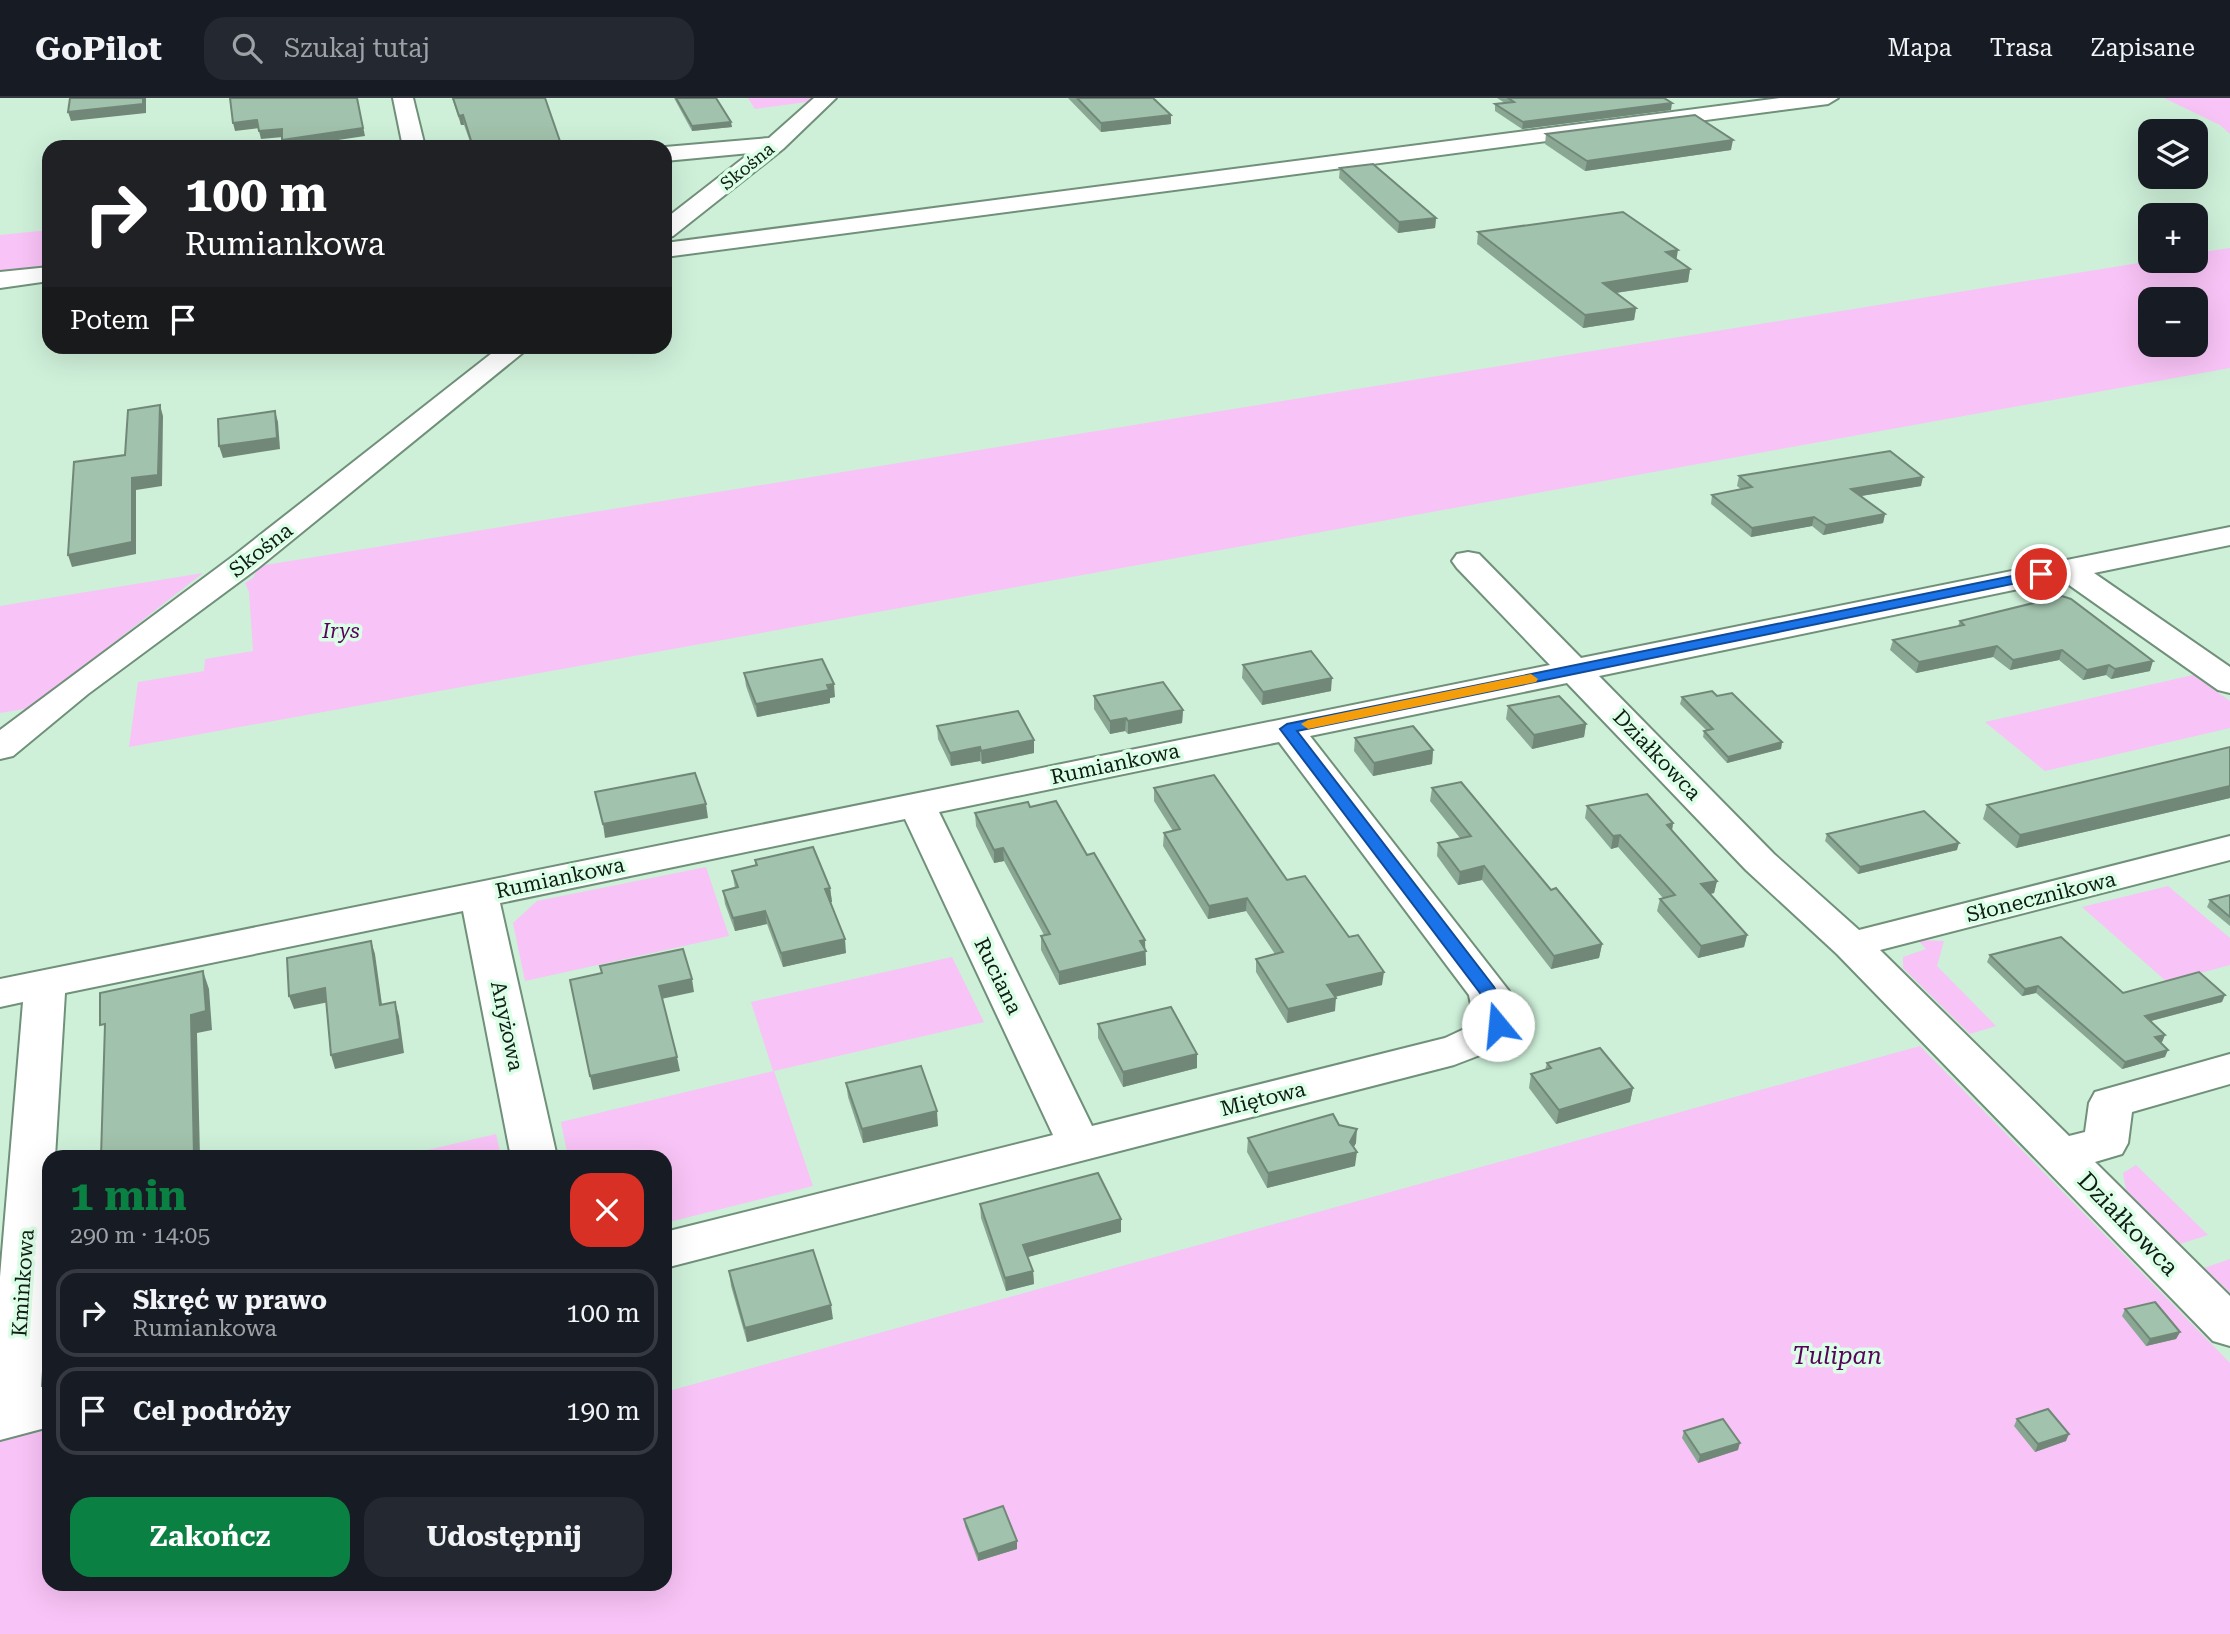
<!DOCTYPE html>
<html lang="pl">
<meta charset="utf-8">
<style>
body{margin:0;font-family:"Roboto Serif",serif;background:#242831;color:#f1f3f6;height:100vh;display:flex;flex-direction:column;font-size:26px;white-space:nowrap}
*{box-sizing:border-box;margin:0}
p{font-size:23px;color:#9ea1a6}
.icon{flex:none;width:38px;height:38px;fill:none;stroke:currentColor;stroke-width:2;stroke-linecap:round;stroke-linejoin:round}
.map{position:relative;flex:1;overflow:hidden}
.sheet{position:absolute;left:42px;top:1052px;width:630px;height:441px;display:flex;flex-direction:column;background:#171b24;border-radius:21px;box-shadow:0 7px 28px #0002}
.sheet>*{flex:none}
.hud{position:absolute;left:42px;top:42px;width:630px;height:214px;border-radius:21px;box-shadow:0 7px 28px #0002;background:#202124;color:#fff;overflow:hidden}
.fabs{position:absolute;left:2138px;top:21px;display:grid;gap:14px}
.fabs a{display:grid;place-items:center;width:70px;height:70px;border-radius:14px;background:#171b24;box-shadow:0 7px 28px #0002;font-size:35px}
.pin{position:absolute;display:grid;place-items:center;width:60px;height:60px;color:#fff;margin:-30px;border:4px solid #fff;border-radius:50%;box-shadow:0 2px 7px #0007}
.me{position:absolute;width:77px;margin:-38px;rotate:343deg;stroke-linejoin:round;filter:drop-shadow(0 0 5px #0008)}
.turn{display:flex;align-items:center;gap:24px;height:147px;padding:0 28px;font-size:32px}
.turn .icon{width:91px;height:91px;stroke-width:2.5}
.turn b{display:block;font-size:49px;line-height:60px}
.then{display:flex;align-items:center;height:66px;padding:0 28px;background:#0003;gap:14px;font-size:26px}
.round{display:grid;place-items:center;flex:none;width:74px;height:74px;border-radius:21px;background:#242831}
.summary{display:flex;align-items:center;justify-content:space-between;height:119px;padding:0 28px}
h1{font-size:42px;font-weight:700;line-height:52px;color:#0b8043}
.action{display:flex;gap:14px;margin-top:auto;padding:14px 28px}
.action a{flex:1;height:80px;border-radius:21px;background:#0b8043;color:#fff;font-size:28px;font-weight:700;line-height:80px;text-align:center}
.action a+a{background:#242831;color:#f1f3f6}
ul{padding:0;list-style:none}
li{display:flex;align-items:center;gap:21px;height:88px;margin:0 14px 10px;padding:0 14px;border:4px solid #363941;border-radius:21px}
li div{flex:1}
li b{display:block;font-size:26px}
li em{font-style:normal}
header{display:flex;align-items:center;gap:42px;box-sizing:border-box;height:98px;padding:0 35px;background:#171b24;border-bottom:2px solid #363941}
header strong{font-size:33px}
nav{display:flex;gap:38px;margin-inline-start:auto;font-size:24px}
.search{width:490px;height:63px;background:#242831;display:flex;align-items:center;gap:18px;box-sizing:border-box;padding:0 24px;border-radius:21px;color:#9ea1a6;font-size:26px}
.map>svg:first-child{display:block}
</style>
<header>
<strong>GoPilot</strong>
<div class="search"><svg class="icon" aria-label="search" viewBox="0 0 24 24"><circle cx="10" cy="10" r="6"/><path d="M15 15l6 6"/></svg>Szukaj tutaj</div>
<nav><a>Mapa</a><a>Trasa</a><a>Zapisane</a></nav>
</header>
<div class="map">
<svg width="2230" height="1536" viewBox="0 0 2230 1536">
<rect width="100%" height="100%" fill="#cef0d9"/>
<g fill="#f8c3f6" fill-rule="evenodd">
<polygon points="748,0 812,0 807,4 755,11"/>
<polygon points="2164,0 2230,0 2230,36 2220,27"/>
<polygon points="49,132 49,172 0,179 0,137"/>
<path d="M 2230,150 L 2230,270 L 129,649 L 138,584 L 204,573 L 205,561 L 253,553 L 249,494 L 245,485 L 253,480 L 259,468 L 2151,163 L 2196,163 L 2196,155 ZM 2151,201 L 2196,201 L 2196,247 L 2151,247 Z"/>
<polygon points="203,475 30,610 0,615 0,508"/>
<polygon points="2193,577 2230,603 2230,630 2045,673 1985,624"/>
<polygon points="706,769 729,838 525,883 513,825 537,803"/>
<polygon points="2168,788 2230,840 2230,867 2167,884 2082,809"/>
<polygon points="1918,842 1944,843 1937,868 1996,928 1970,936 1903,870 1903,859 1926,851"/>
<polygon points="952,859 984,924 774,973 813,1088 665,1125 665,1059 568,1059 561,1024 773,973 751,904"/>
<polygon points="1920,948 2230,1265 2230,1536 0,1536 0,1342 49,1329 49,1486 665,1486 665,1294"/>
<polygon points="496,1036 501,1059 397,1059"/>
<polygon points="2136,1067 2208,1137 2180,1146 2126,1092 2123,1075"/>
<polygon points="2230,1161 2230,1195 2204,1170"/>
</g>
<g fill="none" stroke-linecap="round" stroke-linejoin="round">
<g stroke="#70907a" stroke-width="4">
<g id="street">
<polygon points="393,0 413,0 425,49 403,49"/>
<polygon points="814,0 836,0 783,51 673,138 665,140 665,121 750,55 665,63 665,49 769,40"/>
<polygon points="1780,0 1838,0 1828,6 665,159 665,145"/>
<polygon points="49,169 49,183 0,190 0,174"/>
<polygon points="501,248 531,248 258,470 88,596 13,658 0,661 0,632 236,456"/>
<path d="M 2230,429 L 2230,447 L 2094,475 L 2230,569 L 2230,595 L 2218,592 L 2062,482 L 1599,578 L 1774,756 L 1859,832 L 2230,738 L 2230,762 L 1880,852 L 2069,1038 L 2085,1034 L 2089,1005 L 2095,994 L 2230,956 L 2230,986 L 2132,1014 L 2128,1045 L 2122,1056 L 2095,1064 L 2230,1198 L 2230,1248 L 2213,1243 L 1837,856 L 1746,772 L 1567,585 L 1310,638 L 1509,893 L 1515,907 L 1517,927 L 1501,949 L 1454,967 L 665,1170 L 665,1134 L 1053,1037 L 905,721 L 500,805 L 557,1059 L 511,1059 L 463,813 L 65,895 L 55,1059 L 49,1059 L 49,1161 L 41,1289 L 49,1287 L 49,1329 L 0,1342 L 0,1179 L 23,904 L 0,909 L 0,881 L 1550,567 L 1457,470 L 1452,463 L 1457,456 L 1468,454 L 1479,456 L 1581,560 ZM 1279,644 L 1469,897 L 1475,926 L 1445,940 L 1092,1028 L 939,714 Z"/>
</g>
</g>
<use href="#street" fill="#fff" fill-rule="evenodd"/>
</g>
<g fill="#8aa794">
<polygon points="452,0 545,0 562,49 472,49 464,27 461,27"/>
<polygon points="674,0 716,0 732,29 692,33"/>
<polygon points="1068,0 1153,0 1171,17 1171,26 1101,34"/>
<polygon points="1497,0 1664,0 1671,12 1522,31 1495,13 1495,6 1505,5"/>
<polygon points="1546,36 1731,52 1585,73 1545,46"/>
<polygon points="1340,70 1436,120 1435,130 1398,135 1339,80"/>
<polygon points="1478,134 1677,162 1690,171 1688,184 1616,195 1636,210 1634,222 1583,230 1477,146"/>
<polygon points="1739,378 1921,388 1861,398 1885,416 1883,425 1823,437 1812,428 1751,439 1711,406 1712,397 1741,391 1737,388"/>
<polygon points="1960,523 2150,573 2111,581 2106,577 2083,582 2059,562 2010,572 1993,559 1916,575 1890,552 1893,542 1958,528"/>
<polygon points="1243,567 1331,593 1262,607 1242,580"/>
<polygon points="744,575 835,599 830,600 830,605 757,619 746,588"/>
<polygon points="1094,598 1183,612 1182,625 1128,636 1125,633 1110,636 1094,611"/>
<polygon points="1717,598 1782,644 1781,651 1727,665 1703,639 1704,633 1706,632 1680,606 1682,599"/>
<polygon points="1508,608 1586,626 1584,639 1532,651 1506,621"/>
<polygon points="937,628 1034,655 982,666 980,663 951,668 938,641"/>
<polygon points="1355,640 1433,652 1432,666 1373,678 1354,653"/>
<polygon points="2230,649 2230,700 2016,750 1983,721 1987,707"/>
<polygon points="1154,690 1287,782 1382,887 1335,899 1335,913 1287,925 1256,874 1256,861 1275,856 1246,813 1208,821 1163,748 1164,735 1173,733 1154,703"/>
<polygon points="1432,690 1551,792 1602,846 1599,860 1551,871 1482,782 1458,787 1437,758 1438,745 1460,740 1430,703"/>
<polygon points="1587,708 1673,725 1672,733 1717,783 1714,795 1710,796 1747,837 1744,849 1698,860 1657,813 1660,801 1663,800 1618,749 1611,751 1585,720"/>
<polygon points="1030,709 1087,757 1145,851 1146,867 1059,887 1041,852 1041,838 1044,837 1004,763 994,765 976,728 975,715"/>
<polygon points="1827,736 1957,752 1858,776 1825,743"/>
<polygon points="755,762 830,790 832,804 830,804 846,855 783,869 767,826 735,833 725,806 723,793 735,790 732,773 755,767"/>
<polygon points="2230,797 2230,828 2207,809 2210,802"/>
<polygon points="1990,857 2123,895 2222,904 2151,923 2165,937 2162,944 2160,944 2165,959 2122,971 2036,895 2022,898 1987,864"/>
<polygon points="1098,926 1197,970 1123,989 1098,940"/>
<polygon points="1547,965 1633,990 1630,1004 1556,1026 1529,990 1531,976 1545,972"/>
<polygon points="846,985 938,1028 863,1045 848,999"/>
<polygon points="1339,1027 1356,1045 1353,1050 1355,1068 1267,1090 1247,1054 1248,1040"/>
<polygon points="980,1106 1121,1134 1028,1159 1033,1173 1034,1186 1006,1193 981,1120"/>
<polygon points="729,1173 833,1221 747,1244 731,1188"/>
<polygon points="2125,1211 2180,1234 2176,1241 2146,1248 2122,1218"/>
<polygon points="2017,1321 2066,1343 2035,1354 2014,1328"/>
<polygon points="1684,1333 1738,1352 1698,1365 1682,1340"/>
<polygon points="964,1421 1017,1443 1017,1451 978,1463 965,1428"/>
</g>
<g fill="#718878">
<polygon points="143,0 146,0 146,15 71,23 68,14"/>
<polygon points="357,0 365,38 291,49 284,49 282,42"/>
<polygon points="1672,5 1671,12 1522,31 1523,24"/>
<polygon points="463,17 464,27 461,27 459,18"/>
<polygon points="1171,17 1171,26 1101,34 1101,25"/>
<polygon points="257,22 259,30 235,33 233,25"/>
<polygon points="731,24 732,29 692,33 692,28"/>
<polygon points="282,31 283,39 261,41 259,33"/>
<polygon points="1733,42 1731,52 1585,73 1587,63"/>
<polygon points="1436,120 1435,130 1398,135 1399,124"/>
<polygon points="1678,152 1676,164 1666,154"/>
<polygon points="1690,171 1688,184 1601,197 1603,185"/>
<polygon points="1636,210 1634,222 1583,230 1585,217"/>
<polygon points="160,307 163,318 162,388 136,392 136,456 72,469 68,457 132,380"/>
<polygon points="275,313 278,324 280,351 223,360 219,348"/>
<polygon points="1923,379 1921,388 1849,400 1851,391"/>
<polygon points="1885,416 1883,425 1823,437 1826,427"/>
<polygon points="1814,419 1812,428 1751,439 1752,430"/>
<polygon points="1997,548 1993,559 1916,575 1919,564"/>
<polygon points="2062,552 2059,562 2010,572 2013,562"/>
<polygon points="2153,563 2150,573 2111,581 2115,571"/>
<polygon points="2109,567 2106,577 2083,582 2087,572"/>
<polygon points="1332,580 1331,593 1262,607 1263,594"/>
<polygon points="834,586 835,599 830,600 830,605 757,619 756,606"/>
<polygon points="1183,612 1182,625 1128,636 1128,623"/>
<polygon points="1126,620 1125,633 1110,636 1110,623"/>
<polygon points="1586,626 1584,639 1532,651 1534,637"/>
<polygon points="1034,642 1034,655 982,666 981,653"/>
<polygon points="1782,644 1781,651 1727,665 1728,659"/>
<polygon points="980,649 980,663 951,668 950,655"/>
<polygon points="1433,652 1432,666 1373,678 1374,665"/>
<polygon points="2230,688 2230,700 2016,750 2020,737"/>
<polygon points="706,706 708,720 605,740 603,726"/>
<polygon points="1673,725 1671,738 1667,727"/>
<polygon points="1620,737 1618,749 1611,751 1613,738"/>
<polygon points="1959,745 1957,752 1858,776 1860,769"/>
<polygon points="1003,750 1004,763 994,765 994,752"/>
<polygon points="1484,768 1482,782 1458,787 1460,774"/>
<polygon points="1717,783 1714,795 1698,799 1701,786"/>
<polygon points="830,790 832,804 827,805 825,791"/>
<polygon points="1247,800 1246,813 1208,821 1209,808"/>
<polygon points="765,813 767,826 735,833 733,820"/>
<polygon points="1747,837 1744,849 1698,860 1701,848"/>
<polygon points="845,841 846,855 783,869 781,855"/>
<polygon points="1145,842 1146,867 1059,887 1059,874"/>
<polygon points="371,843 375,856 384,921 380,907"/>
<polygon points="1602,846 1599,860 1551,871 1554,858"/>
<polygon points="203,873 209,891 212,932 197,935 200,1059 189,1059 191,917"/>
<polygon points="1384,874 1382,887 1326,901 1327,887"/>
<polygon points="692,881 694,894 661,901 659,888"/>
<polygon points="2038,888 2036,895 2022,898 2025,891"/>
<polygon points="325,890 329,904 294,911 289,898"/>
<polygon points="2225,897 2222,904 2143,925 2145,918"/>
<polygon points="1336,900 1335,913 1287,925 1288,911"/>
<polygon points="395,904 399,918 404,955 335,971 331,957"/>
<polygon points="2165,937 2162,944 2152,946 2155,939"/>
<polygon points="2168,952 2165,959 2122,971 2125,964"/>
<polygon points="1197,956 1197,970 1123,989 1123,974"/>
<polygon points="677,959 680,973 593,992 590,978"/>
<polygon points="1633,990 1630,1004 1556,1026 1559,1012"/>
<polygon points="937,1013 938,1028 863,1045 862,1031"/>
<polygon points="1357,1031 1356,1045 1350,1056 1357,1054 1355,1068 1267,1090 1268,1075 1350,1044"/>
<polygon points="1121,1121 1121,1134 1024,1160 1023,1147"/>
<polygon points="1033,1173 1034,1186 1006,1193 1005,1180"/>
<polygon points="831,1207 833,1221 747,1244 745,1230"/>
<polygon points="2180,1234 2176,1241 2146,1248 2150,1241"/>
<polygon points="2069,1336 2066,1343 2035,1354 2038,1346"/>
<polygon points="1740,1345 1738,1352 1698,1365 1700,1357"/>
<polygon points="1017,1443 1017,1451 978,1463 978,1456"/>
</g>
<g fill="#a1c2ac" stroke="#718878" stroke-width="2">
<polygon points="70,0 143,0 143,6 68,14"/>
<polygon points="230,0 357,0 363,30 282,42 282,31 259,33 257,22 233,25"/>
<polygon points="453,0 545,0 562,49 473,49 463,17 459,18"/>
<polygon points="676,0 716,0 731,24 692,28"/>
<polygon points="1077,0 1153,0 1171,17 1101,25"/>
<polygon points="1508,0 1664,0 1672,5 1523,24 1495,6 1514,4"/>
<polygon points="1695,17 1733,42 1587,63 1546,36"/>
<polygon points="1373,66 1436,120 1399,124 1340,70"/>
<polygon points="1623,114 1678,152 1666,154 1690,171 1603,185 1636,210 1585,217 1478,134"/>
<polygon points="160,307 158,377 132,380 132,444 68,457 74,364 125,357 128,312"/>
<polygon points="275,313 277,340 219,348 218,321"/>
<polygon points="1890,353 1923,379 1851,391 1885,416 1826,427 1814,419 1752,430 1712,397 1752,389 1739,378"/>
<polygon points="2062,498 2071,501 2153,563 2115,571 2109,567 2087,572 2062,552 2013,562 1997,548 1919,564 1893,542 1964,527 1960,523"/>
<polygon points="1311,553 1332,580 1263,594 1243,567"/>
<polygon points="822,561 834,586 827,587 829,592 756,606 744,575"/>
<polygon points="1163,584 1183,612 1128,623 1126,620 1110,623 1094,598"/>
<polygon points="1712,593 1717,598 1732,595 1782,644 1728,659 1704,633 1713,631 1682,599"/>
<polygon points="1559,598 1586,626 1534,637 1508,608"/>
<polygon points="1018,613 1034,642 981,653 980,649 950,655 937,628"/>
<polygon points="1413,628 1433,652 1374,665 1355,640"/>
<polygon points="2230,649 2230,688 2020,737 1987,707"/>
<polygon points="695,675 706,706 603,726 595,694"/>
<polygon points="1214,677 1287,782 1305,778 1349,839 1358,837 1384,874 1327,887 1336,900 1288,911 1256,861 1283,854 1247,800 1209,808 1164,735 1180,731 1154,690"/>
<polygon points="1461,684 1551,792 1556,790 1602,846 1554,858 1484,768 1460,774 1438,745 1471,738 1432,690"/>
<polygon points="1647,696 1673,725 1667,727 1717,783 1701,786 1747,837 1701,848 1660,801 1675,797 1620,737 1613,738 1587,708"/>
<polygon points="1056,703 1087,757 1094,755 1145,842 1140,843 1146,853 1059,874 1041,838 1050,836 1003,750 994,752 975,715 1028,704 1030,709"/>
<polygon points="1924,713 1959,745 1860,769 1827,736"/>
<polygon points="813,749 830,790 825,791 845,841 781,855 765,813 733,820 723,793 738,789 732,773 757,767 755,762"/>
<polygon points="2230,797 2230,819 2210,802"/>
<polygon points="2061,839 2123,895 2199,874 2225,897 2145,918 2165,937 2155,939 2168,952 2125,964 2038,888 2025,891 1990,857"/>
<polygon points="371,843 380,907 395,904 400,941 331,957 325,890 289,898 287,860"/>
<polygon points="683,851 692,881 659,888 677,959 590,978 570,882 602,875 600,868"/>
<polygon points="203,873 206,913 191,917 194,1058 189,1059 101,1059 105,926 100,927 100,895"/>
<polygon points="1171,909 1197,956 1123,974 1098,926"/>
<polygon points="1600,950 1633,990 1559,1012 1531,976 1551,970 1547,965"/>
<polygon points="921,968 937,1013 862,1031 846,985"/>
<polygon points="1333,1016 1339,1027 1357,1031 1350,1044 1357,1054 1268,1075 1248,1040"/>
<polygon points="1098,1075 1121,1121 1023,1147 1033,1173 1005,1180 980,1106"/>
<polygon points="813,1152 831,1207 745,1230 729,1173"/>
<polygon points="2155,1204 2180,1234 2150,1241 2125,1211"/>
<polygon points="2048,1311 2069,1336 2038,1346 2017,1321"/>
<polygon points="1723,1321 1740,1345 1700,1357 1684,1333"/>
<polygon points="1003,1408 1017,1443 978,1456 964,1421"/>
</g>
<polygon fill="#1a73e8" stroke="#114b97" stroke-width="2" points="2041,472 2047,476 2046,479 1297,633 1494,889 1507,914 1507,927 1498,932 1489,927 1490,914 1480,895 1280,631 1287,626"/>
<polygon fill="#f59e0b" points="1531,576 1538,581 1536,584 1308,631 1301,626 1308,622"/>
<g text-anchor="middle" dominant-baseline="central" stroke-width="7" stroke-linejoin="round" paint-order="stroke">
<g font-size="18" fill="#101d15" stroke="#dbfee6">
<text transform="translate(747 68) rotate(-39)">Skośna</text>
</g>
<g font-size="21" fill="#101d15" stroke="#dbfee6">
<text transform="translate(261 452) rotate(-38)">Skośna</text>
<text transform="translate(1657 657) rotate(46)">Działkowca</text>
<text transform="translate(1115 666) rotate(-12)">Rumiankowa</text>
<text transform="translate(560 780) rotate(-12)">Rumiankowa</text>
<text transform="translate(2041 799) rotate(-14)">Słonecznikowa</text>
<text transform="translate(998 878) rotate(64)">Ruciana</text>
<text transform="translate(507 928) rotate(78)">Anyżowa</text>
<text transform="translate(1263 1001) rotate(-14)">Miętowa</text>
<text transform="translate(23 1185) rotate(-86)">Kminkowa</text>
</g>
<g font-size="21" font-style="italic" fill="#570359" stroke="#dbfee6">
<text x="341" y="533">Irys</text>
</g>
<g font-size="24" fill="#101d15" stroke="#dbfee6">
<text transform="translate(2128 1126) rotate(46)">Działkowca</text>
</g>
<g font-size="24" font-style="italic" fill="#570359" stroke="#dbfee6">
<text x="1837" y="1258">Tulipan</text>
</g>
</g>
</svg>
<div class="fabs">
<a><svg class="icon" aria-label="layers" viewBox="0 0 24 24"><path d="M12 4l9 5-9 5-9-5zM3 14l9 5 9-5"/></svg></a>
<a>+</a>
<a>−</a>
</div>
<div class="pin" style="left:2041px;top:476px;background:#d93025"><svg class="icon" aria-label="arrive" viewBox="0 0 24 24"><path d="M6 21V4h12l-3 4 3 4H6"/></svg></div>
<svg class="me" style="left:1498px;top:927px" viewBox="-20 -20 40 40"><circle r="19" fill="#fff"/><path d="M0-13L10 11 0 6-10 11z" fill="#1a73e8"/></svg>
<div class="hud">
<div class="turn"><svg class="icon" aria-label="right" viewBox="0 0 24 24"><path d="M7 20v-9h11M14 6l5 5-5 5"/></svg><div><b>100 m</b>Rumiankowa</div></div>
<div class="then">Potem<svg class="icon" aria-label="arrive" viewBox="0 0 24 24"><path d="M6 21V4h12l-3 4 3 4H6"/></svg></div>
</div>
<section class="sheet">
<div class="summary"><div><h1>1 min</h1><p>290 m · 14:05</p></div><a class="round" style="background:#d93025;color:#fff"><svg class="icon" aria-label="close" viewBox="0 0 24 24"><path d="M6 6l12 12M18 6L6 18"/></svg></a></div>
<ul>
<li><svg class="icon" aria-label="right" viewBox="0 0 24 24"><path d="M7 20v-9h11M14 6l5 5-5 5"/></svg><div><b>Skręć w prawo</b><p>Rumiankowa</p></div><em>100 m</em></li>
<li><svg class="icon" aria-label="arrive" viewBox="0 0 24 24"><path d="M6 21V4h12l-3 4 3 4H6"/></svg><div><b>Cel podróży</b></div><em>190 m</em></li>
</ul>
<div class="action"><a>Zakończ</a><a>Udostępnij</a></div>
</section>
</div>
